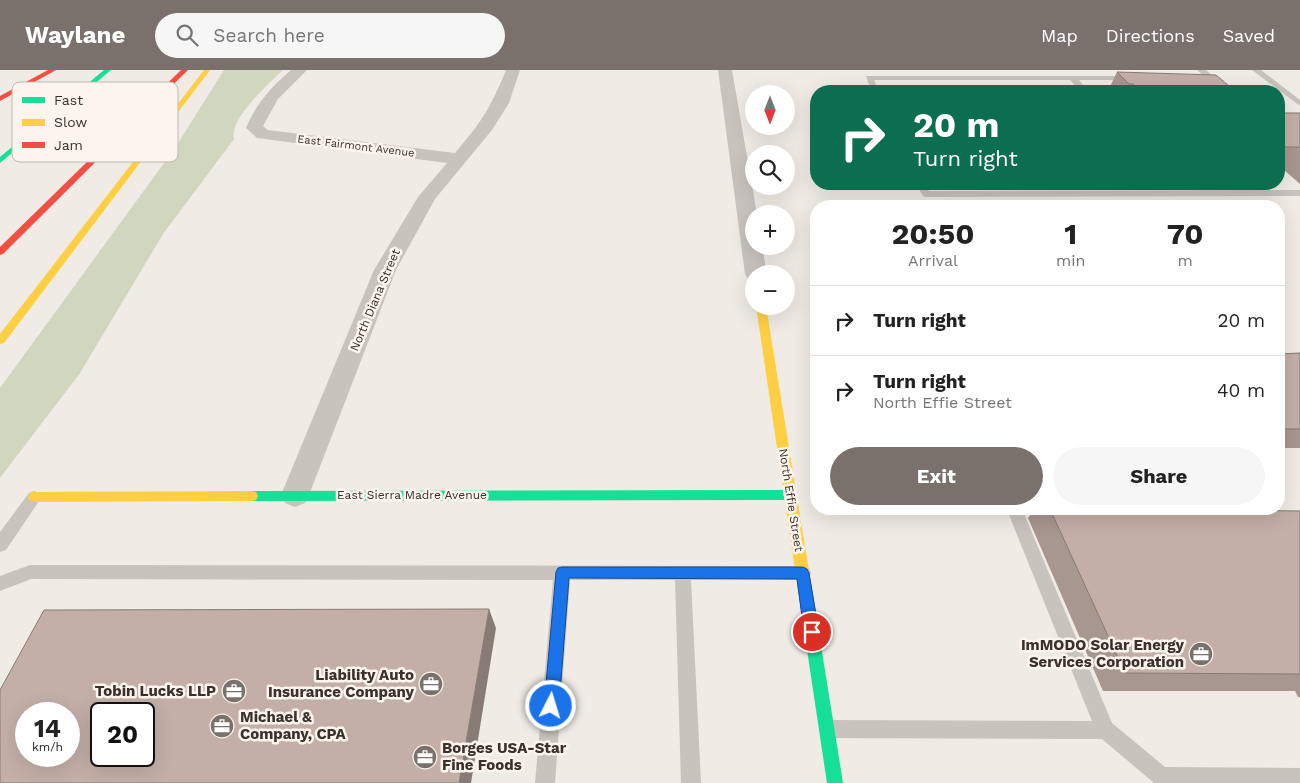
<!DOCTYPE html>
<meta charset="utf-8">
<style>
body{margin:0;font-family:"Work Sans",sans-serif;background:#f6f6f6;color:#222;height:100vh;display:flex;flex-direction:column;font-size:19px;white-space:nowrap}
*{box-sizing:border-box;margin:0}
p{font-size:16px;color:#767676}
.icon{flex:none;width:28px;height:28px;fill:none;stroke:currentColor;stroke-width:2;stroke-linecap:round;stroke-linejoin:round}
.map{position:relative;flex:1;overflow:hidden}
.panel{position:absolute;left:810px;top:130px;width:475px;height:315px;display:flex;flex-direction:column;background:#fff;border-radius:20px;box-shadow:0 5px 20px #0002}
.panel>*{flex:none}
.hud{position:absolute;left:810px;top:15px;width:475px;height:105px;border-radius:20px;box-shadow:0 5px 20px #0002;background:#0b6e4f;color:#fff;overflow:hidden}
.needle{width:32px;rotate:180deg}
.tools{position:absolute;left:745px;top:15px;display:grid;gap:10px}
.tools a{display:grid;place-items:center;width:50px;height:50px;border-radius:50%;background:#fff;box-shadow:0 5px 20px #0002;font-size:25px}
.speed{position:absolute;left:15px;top:632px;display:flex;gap:10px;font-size:25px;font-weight:700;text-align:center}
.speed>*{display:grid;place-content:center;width:65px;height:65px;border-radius:50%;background:#fff;box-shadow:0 5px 20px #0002;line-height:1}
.speed small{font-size:12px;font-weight:400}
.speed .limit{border:2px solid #111;border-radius:8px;background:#fff;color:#111}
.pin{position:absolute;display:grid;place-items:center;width:42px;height:42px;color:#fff;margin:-21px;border:2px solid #fff;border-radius:50%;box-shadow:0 1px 5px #0007}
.me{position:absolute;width:55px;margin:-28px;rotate:5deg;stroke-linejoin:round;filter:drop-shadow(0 0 4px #0008)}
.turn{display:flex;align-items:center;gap:18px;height:105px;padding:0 20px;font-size:22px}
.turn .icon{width:65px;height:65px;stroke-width:2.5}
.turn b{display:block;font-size:35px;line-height:42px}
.eta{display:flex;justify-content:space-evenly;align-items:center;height:85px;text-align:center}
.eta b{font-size:30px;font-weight:700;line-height:35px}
.primary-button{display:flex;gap:10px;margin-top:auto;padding:10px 20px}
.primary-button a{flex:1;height:58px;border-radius:30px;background:#7a716c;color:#fff;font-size:20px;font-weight:700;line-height:58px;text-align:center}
.primary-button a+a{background:#f6f6f6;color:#222}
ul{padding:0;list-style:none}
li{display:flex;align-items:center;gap:15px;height:70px;padding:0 20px;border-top:1px solid #e0e0e0}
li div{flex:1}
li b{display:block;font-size:19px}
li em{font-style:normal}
header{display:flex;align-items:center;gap:30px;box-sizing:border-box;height:70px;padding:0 25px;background:#7a716c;color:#fff}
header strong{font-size:24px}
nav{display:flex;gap:28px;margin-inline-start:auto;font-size:18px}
.search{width:350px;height:45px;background:#f6f6f6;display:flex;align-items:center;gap:12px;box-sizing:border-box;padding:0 18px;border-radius:28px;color:#767676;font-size:19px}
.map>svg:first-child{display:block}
</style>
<header>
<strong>Waylane</strong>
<div class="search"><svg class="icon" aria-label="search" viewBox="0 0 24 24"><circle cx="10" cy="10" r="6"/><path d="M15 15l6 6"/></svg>Search here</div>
<nav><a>Map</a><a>Directions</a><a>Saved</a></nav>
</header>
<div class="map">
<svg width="1300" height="713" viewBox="0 0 1300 713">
<rect width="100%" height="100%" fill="#f0ebe5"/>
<path fill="#d1d6bf" d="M 224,0 L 283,0 C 269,13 229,49 234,69 L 163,164 L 80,303 L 0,408 L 0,318 L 175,78 Z"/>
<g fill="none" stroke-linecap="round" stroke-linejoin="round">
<g fill="#c9c3be" fill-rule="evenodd">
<polygon points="1197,0 1206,0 1230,21 1221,21"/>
<polygon points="1252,0 1261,0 1300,30 1300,36"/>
<polygon points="866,6 1133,6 1137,8 1133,10 1079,10 1088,21 1080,21 1070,10 874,10 879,21 871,21"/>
<polygon points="916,114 926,114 929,121 1300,120 1300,126 926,127 923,126"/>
<polygon points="34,421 39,423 41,427 39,431 6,480 0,482 0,462 29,423"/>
<polygon points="1013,439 1029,439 1025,446 1112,653 1165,697 1300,698 1300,713 1154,713 1102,669 828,668 821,666 819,659 821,652 828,650 1092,651 1009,445"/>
<polygon points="30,495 803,496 809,498 811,503 809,508 803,510 691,510 701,713 681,713 675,510 570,510 555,713 535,713 553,510 31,509 0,521 0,506"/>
</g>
<g fill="#c9c3be" fill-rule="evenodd">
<path d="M 291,0 L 307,0 L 278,29 L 263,56 L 268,60 L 455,83 C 481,53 491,37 506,0 L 520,0 L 509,33 L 492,60 L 435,129 L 396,200 L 309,425 L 305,433 L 295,437 L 285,433 L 281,425 L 374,200 L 418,127 L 447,93 L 257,68 L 246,58 C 256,34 272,16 291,0 Z"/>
<polygon points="718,0 732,0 757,144 754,144 754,176 762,176 767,204 754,204 754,210 748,209 745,204"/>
</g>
<g fill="#16e098" fill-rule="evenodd">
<polygon points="104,0 111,0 0,93 0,87"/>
<polygon points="790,420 794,421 796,425 794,429 790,430 252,431 248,430 246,426 248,422 252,421"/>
<polygon points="804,507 809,509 811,513 843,713 827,713 797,513 799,509"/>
</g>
<g fill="#ffcf43" fill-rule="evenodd">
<polygon points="204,0 210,0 4,273 0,274 0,264"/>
<polygon points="756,236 766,236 811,513 809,517 804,519 799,517 797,513"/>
<polygon points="252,421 256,422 258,426 256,430 252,431 34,432 30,431 28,427 30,423 34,422"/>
</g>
<g fill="#f24e42" fill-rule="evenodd">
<polygon points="48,0 56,0 0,31 0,26"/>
<polygon points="181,0 188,0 3,184 0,185 0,177"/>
</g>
</g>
<g fill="#a89690">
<polygon points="1117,2 1235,21 1108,21"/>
<polygon points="1279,43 1300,43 1300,114 1283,99 1279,99"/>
<polygon points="1300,283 1300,378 1279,378 1279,284"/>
<polygon points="1035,439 1206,439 1207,440 1300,441 1300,627 1298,627 1295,621 1103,621 1028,448"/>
</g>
<polygon fill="#887a75" points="489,539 496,558 471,713 459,713"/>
<g fill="#c3afa7" stroke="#887a75" fill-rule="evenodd">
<polygon points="1117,2 1216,5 1235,21 1140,21 1133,14 1129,14"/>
<polygon points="1279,43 1300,43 1300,78 1299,77 1279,77"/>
<polygon points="1300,283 1300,359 1279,359 1279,284"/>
<polygon points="1050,439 1206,439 1207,440 1300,441 1300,604 1125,603"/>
<path d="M 489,539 L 459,713 L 0,713 L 0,620 L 44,540 ZM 26,644 L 69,644 L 69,686 L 26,686 ZM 101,644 L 144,644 L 144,686 L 101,686 Z"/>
</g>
<polygon fill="#1a73e8" stroke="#114b97" points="562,497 803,497 807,499 809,503 819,562 817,566 812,568 806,566 804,562 797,509 569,508 559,636 557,642 551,644 546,642 544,636 556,502 558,498"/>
<defs>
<g id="office-disc" transform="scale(1.25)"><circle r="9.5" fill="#7a716c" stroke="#fbf5ee"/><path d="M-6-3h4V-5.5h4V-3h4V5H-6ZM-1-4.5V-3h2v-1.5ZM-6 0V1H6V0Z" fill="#fff"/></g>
</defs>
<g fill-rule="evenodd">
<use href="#office-disc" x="1201" y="584"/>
<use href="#office-disc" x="431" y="614"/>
<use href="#office-disc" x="234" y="621"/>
<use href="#office-disc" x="222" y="656"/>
<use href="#office-disc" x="425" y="687"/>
</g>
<g text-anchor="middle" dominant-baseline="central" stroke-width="5" stroke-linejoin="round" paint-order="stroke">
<g font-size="11" fill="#3b302b" stroke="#fbf5ee">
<text transform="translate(356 76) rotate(7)">East Fairmont Avenue</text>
</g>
<g font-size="12" fill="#3b302b" stroke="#fbf5ee">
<text transform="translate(375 230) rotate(-67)">North Diana Street</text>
<text x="412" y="425">East Sierra Madre Avenue</text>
<text transform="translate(791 430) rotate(81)">North Effie Street</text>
</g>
<g font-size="15" font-weight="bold" fill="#3b302b" stroke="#fbf5ee" text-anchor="end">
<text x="1184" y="575">ImMODO Solar Energy<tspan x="1184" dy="17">Services Corporation</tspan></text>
<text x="414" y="605">Liability Auto<tspan x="414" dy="17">Insurance Company</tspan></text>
<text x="216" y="621">Tobin Lucks LLP</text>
<text x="240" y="647" text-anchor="start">Michael &amp;<tspan x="240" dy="17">Company, CPA</tspan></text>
<text x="442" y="678" text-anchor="start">Borges USA-Star<tspan x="442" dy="17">Fine Foods</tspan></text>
</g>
</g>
<rect x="12" y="12" width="166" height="80" rx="8" fill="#fbf5ee" stroke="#c1bab4" stroke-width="1"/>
<rect x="22" y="27" width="23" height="6" fill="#16e098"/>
<rect x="22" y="49" width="23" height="7" fill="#ffcf43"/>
<rect x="22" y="72" width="23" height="6" fill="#f24e42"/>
<g font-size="14" fill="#3b302b">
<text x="54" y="35">Fast</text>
<text x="54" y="57">Slow</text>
<text x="54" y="80">Jam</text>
</g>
</svg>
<div class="tools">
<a><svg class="needle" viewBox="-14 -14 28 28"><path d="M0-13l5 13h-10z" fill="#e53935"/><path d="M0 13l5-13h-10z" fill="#767676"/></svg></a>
<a><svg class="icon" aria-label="search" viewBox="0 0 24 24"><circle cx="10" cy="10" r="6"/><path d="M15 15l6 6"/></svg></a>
<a>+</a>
<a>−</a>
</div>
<div class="speed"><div>14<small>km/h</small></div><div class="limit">20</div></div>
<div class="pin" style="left:812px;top:562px;background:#d93025"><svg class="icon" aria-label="arrive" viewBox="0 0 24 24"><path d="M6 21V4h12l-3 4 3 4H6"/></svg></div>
<svg class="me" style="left:551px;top:636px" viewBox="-20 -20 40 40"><circle r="17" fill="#1a73e8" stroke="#fff" stroke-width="3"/><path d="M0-11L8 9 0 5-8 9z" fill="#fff"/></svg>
<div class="hud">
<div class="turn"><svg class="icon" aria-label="right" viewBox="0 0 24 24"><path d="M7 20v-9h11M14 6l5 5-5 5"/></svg><div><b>20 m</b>Turn right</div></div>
</div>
<section class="panel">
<div class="eta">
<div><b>20:50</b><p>Arrival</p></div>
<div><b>1</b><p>min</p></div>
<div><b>70</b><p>m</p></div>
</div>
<ul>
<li><svg class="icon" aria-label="right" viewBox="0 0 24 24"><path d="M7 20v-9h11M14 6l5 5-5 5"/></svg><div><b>Turn right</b></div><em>20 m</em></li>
<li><svg class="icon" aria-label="right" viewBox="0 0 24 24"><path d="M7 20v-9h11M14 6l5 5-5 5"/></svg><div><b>Turn right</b><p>North Effie Street</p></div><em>40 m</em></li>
</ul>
<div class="primary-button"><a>Exit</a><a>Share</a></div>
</section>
</div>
